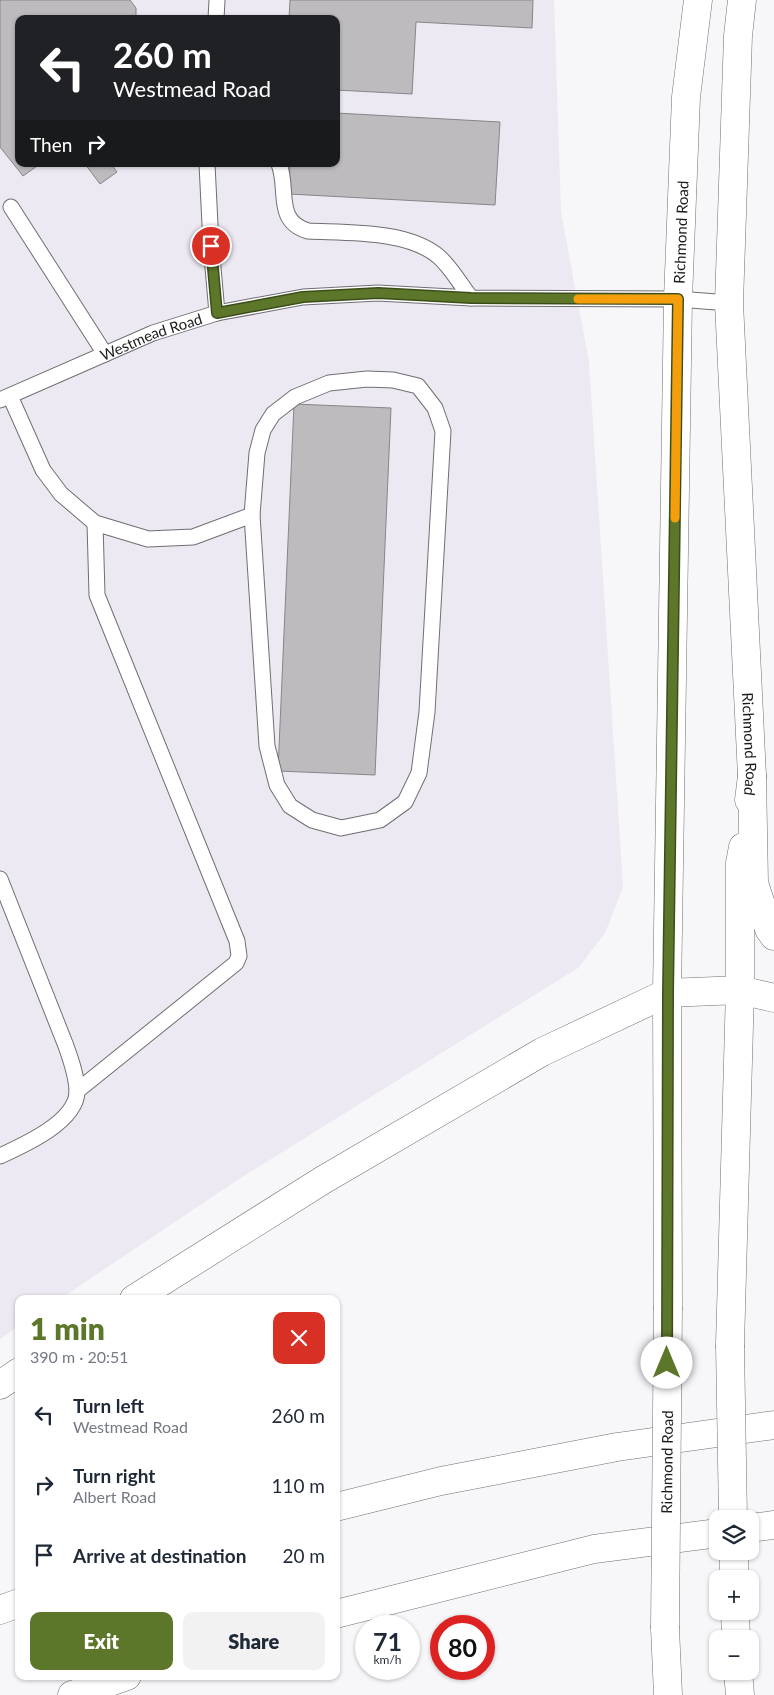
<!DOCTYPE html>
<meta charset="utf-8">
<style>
body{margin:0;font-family:Lato,sans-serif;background:#f2f2f3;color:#1f2937;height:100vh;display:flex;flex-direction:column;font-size:19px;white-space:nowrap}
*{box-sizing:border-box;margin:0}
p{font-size:16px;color:#747a83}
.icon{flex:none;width:28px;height:28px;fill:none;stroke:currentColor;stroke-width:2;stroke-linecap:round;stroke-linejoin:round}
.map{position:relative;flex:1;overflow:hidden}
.side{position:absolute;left:15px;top:1295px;width:325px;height:385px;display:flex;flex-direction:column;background:#fff;border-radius:10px;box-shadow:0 1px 4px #0004}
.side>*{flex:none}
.guide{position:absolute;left:15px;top:15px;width:325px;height:152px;border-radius:10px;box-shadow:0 1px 4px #0004;background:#202124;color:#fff;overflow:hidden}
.fabs{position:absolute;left:709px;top:1510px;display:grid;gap:10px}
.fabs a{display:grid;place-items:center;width:50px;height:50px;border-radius:10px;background:#fff;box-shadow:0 1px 4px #0004;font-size:25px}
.speed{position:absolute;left:355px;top:1615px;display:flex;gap:10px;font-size:25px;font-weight:700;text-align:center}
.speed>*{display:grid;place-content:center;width:65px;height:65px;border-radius:50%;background:#fff;box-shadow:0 1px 4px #0004;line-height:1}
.speed small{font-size:12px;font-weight:400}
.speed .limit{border:8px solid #d22;background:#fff;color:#111}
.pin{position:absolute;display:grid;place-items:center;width:42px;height:42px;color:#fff;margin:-21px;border:2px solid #fff;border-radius:50%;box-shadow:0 1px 5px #0007}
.me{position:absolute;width:55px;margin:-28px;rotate:0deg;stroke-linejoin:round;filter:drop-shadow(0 0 4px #0008)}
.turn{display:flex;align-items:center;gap:18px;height:105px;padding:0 15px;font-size:22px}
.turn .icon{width:65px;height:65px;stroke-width:2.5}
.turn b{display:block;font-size:35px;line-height:42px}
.then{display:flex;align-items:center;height:48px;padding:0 15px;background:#0003;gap:10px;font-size:19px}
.round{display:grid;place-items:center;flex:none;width:52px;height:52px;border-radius:10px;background:#f2f2f3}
.head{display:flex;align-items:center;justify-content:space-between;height:85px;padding:0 15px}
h1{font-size:30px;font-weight:800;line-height:38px;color:#5c772a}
.cta{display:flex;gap:10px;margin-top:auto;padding:10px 15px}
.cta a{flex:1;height:58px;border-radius:10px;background:#5c772a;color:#fff;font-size:20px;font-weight:800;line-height:58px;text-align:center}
.cta a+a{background:#f2f2f3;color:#1f2937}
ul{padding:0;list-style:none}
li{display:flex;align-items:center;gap:15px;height:70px;padding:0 15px}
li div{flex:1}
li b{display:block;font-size:19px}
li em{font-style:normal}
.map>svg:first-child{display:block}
</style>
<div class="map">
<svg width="774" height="1695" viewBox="0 0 774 1695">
<rect width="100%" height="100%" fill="#f7f6f9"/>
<path fill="#ede9f3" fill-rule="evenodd" d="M 0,0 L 554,0 L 561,212 L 589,362 L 623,887 L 605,933 L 578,968 L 236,1181 L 60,1299 L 19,1299 L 19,1326 L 0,1339 ZM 19,19 L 336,19 L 336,164 L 19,164 Z"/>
<g fill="#bdbbbe" stroke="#868588">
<polygon points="0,0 130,0 136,8 136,19 19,19 19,164 40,164 23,176 0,147"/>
<polygon points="290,0 533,0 532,28 416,22 412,94 336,90 336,19 289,19"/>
<polygon points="336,113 500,122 495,205 289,194 290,164 336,164"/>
<polygon points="85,164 111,164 117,172 100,184"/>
<polygon points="294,404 391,408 375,775 278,771"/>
</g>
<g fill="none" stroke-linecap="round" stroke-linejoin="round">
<g stroke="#706e71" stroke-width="17">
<g id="service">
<polyline points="216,19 217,0"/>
<polyline points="207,164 211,245 217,313"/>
<path d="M 279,164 C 289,189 274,221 308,231 C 347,233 407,230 438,256 C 451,267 460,284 471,298"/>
<polyline points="11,207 105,354"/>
<polygon points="367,379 393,380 418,386 435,408 443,431 427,712 419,773 405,802 380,820 341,828 312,820 290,806 277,785 267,746 252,515 257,453 263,430 273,414 295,397 329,383"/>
<polyline points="10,396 43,470 61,494 95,523 148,539 193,537 252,515"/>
<path id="s1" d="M 0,400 L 153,333 L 217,313 L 303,297 L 378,293 L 471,298 L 678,299 L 729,303"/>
<path d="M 0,879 L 66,1046 C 71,1060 77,1077 77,1092 C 76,1122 24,1145 0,1156"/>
<polyline points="77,1091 236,963 239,956 237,941 97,595 95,523"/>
</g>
</g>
<g stroke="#706e71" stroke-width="29">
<g id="trunk">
<path id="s2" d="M 742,0 L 738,36 L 729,303 L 752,776 L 749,800"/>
<path id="s3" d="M 668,1307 L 667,993 L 678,299 L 686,97 L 698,0"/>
<polyline points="730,1345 740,990 740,863 743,847"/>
<polyline points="734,1551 734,1579"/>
<polyline points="735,1611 736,1639"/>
<polyline points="665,1628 668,1695"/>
<polyline points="738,1671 740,1695"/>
</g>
</g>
<g stroke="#706e71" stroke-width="29">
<g id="motorway">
<polyline points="752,776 754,883 769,929 774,936"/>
<polyline points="134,1299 323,1180 542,1052 667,993 740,990 774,998"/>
<polyline points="0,1385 19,1372"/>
<polyline points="336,1507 441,1481 617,1447 774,1425"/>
<polyline points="750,1528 774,1525"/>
<polyline points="0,1610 19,1603"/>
<polyline points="336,1614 594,1549 718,1533"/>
<polyline points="72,1695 127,1676"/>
</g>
</g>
<use href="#service" stroke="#fff" stroke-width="15"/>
<use href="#trunk" stroke="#fff" stroke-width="28"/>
<use href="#motorway" stroke="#fff" stroke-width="28"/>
<g stroke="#706e71" stroke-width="29" stroke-linecap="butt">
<g id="trunk-bridge">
<polyline points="730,1345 733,1519"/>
<path id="s4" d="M 665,1628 L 668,1307"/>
</g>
</g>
<use href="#trunk-bridge" stroke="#fff" stroke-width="28"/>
</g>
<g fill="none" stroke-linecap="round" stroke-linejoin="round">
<g stroke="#3c4d1b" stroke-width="12">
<polyline id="route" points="211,246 217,313 303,297 378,293 471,298 678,299 668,993 667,1363"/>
</g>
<use href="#route" stroke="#5c772a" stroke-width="9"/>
<polyline stroke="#f59e0b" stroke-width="9" points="578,299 678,299 675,518"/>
</g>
<g text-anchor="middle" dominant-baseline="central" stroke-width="4" stroke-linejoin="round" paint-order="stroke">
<g font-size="15" fill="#1b1a1c" stroke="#f7f6f9">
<text stroke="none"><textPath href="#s3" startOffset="1075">Richmond Road</textPath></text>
<text stroke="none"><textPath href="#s1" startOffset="164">Westmead Road</textPath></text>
<text stroke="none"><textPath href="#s2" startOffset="745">Richmond Road</textPath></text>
<text stroke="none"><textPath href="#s4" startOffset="166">Richmond Road</textPath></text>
</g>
</g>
</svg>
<div class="fabs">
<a><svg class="icon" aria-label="layers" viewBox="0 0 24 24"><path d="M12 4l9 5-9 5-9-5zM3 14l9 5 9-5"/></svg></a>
<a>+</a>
<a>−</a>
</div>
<div class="speed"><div>71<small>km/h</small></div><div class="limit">80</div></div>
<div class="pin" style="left:211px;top:246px;background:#d93025"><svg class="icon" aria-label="arrive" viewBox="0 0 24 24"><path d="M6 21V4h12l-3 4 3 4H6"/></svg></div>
<svg class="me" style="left:667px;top:1363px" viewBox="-20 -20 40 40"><circle r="19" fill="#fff"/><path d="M0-13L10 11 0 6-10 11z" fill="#5c772a"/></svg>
<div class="guide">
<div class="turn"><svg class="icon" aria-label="left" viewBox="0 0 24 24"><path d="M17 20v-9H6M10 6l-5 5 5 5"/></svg><div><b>260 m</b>Westmead Road</div></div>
<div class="then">Then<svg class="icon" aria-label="right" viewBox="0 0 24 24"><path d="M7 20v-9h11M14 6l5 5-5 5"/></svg></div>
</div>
<section class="side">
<div class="head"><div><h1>1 min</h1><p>390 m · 20:51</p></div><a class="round" style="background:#d93025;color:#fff"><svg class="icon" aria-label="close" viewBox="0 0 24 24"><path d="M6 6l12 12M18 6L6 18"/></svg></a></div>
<ul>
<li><svg class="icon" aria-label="left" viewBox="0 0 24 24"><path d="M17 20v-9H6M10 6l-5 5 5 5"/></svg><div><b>Turn left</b><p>Westmead Road</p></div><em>260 m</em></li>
<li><svg class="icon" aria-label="right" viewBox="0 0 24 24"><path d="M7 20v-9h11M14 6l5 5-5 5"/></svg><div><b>Turn right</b><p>Albert Road</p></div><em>110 m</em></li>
<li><svg class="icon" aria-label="arrive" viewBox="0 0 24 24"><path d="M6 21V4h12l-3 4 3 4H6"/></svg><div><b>Arrive at destination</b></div><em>20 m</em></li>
</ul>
<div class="cta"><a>Exit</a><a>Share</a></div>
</section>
</div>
